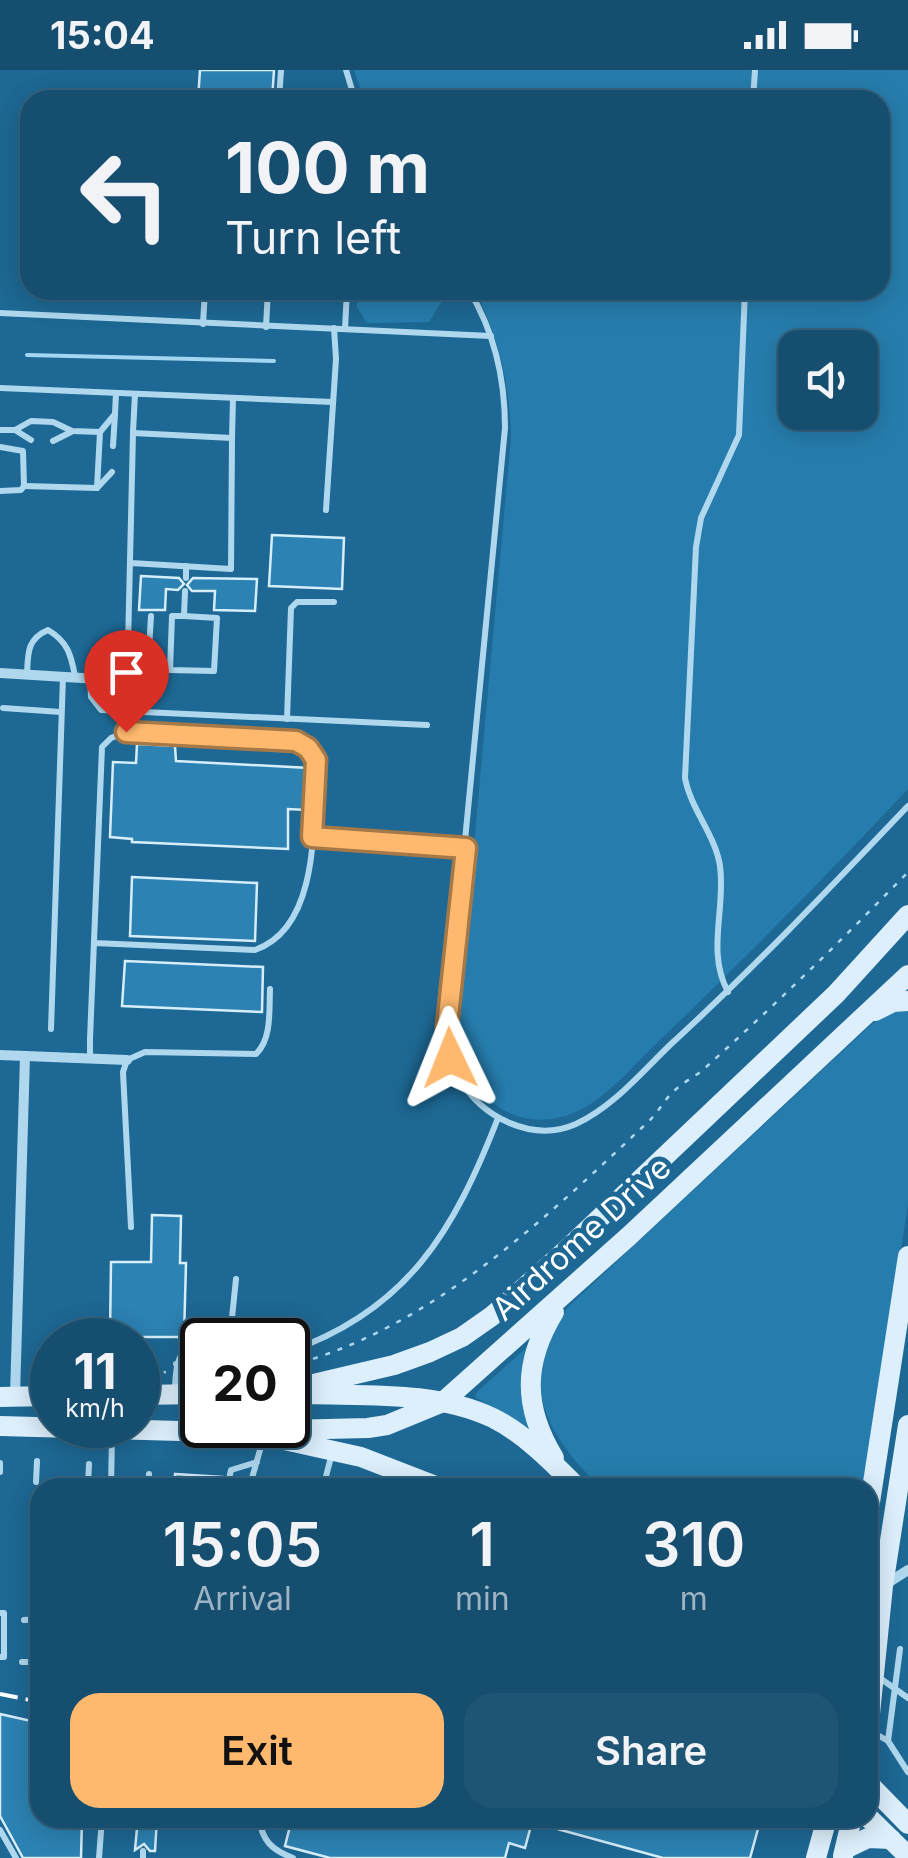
<!DOCTYPE html>
<style>
body{margin:0;font-family:Inter,sans-serif;background:#1f5574;color:#f1f3f6;height:100vh;display:flex;flex-direction:column;font-size:38px;white-space:nowrap}
*{box-sizing:border-box;margin:0}
p{font-size:32px;color:#9eb4c3}
.icon{flex:none;width:55px;height:55px;fill:none;stroke:currentColor;stroke-width:2;stroke-linecap:round;stroke-linejoin:round}
.map{position:relative;flex:1;overflow:hidden}
.side{position:absolute;left:30px;top:1408px;width:848px;height:350px;display:flex;flex-direction:column;background:#164e6f;border-radius:30px;box-shadow:0 5px 25px #0003,0 0 0 2px #356582}
.side>*{flex:none}
.top-card{position:absolute;left:20px;top:20px;width:870px;height:210px;border-radius:30px;box-shadow:0 5px 25px #0003,0 0 0 2px #356582;background:#164e6f;color:#f1f3f6;overflow:hidden}
.tools{position:absolute;left:778px;top:260px;display:grid;gap:20px}
.tools a{display:grid;place-items:center;width:100px;height:100px;border-radius:20px;background:#164e6f;box-shadow:0 5px 25px #0003,0 0 0 2px #356582;font-size:50px}
.speed{position:absolute;left:30px;top:1248px;display:flex;gap:20px;font-size:50px;font-weight:700;text-align:center}
.speed>*{display:grid;place-content:center;width:130px;height:130px;border-radius:50%;background:#164e6f;box-shadow:0 5px 25px #0003,0 0 0 2px #356582;line-height:1}
.speed small{font-size:25px;font-weight:400}
.speed .limit{border:5px solid #111;border-radius:15px;background:#fff;color:#111}
.pin{position:absolute;display:grid;place-items:center;width:85px;height:85px;color:#fff;margin:-102px -42px;border-radius:50% 50% 50% 0;rotate:-45deg;box-shadow:0 0 10px #0007}
.pin .icon{rotate:45deg}
.me{position:absolute;width:110px;margin:-55px;rotate:358deg;stroke-linejoin:round;filter:drop-shadow(0 0 8px #0008)}
.turn{display:flex;align-items:center;gap:35px;height:210px;padding:0 40px;font-size:45px}
.turn .icon{width:130px;height:130px;stroke-width:2.5}
.turn b{display:block;font-size:70px;line-height:85px}
.eta{display:flex;justify-content:space-evenly;align-items:center;height:170px;text-align:center}
.eta b{font-size:60px;font-weight:600;line-height:70px}
.cta{display:flex;gap:20px;margin-top:auto;padding:20px 40px}
.cta a{flex:1;height:115px;border-radius:30px;background:#feb96e;color:#111;font-size:40px;font-weight:600;line-height:115px;text-align:center}
.cta a+a{background:#1f5574;color:#f1f3f6}
.status{display:flex;justify-content:space-between;align-items:center;height:70px;padding:0 50px;background:#164e6f;direction:ltr}
.status svg{height:28px;fill:currentColor}
.map>svg:first-child{display:block}
</style>
<div class="status"><b>15:04</b><svg viewBox="0 0 49 12"><path d="M0 12V9h3v3zM5 12V6h3v6zM10 12V3h3v9zM15 12V0h3v12zM26 1h20v11H26zM47 4h2v5h-2z"/></svg></div>
<div class="map">
<svg width="908" height="1788" viewBox="0 0 908 1788">
<rect width="100%" height="100%" fill="#1d6894"/>
<g fill="#267dad" fill-rule="evenodd">
<path d="M 354,0 L 908,0 L 908,719 C 828,804 747,887 662,968 C 636,992 609,1027 576,1042 C 518,1067 470,1028 456,973 L 511,368 C 510,313 499,269 475,220 L 880,220 L 880,30 L 364,30 ZM 795,278 L 860,278 L 860,342 L 795,342 Z"/>
<polygon points="357,220 449,220 429,252 367,253 357,237"/>
<path d="M 908,936 L 908,1134 L 865,1417 L 600,1417 C 561,1378 523,1331 548,1272 C 552,1260 561,1249 567,1238 L 889,938 Z"/>
<polygon points="526,1278 530,1356 528,1357 475,1327 477,1322"/>
</g>
<g fill="none" stroke-linecap="round" stroke-linejoin="round">
<polyline stroke="#a2d6f1" stroke-width="4" points="27,285 274,291"/>
</g>
<g fill="#2c82b2" stroke="#d6edfa" stroke-width="2.5">
<polygon points="200,0 274,0 272,30 198,30"/>
<polygon points="272,465 344,468 342,519 269,516"/>
<polygon points="141,506 179,508 184,514 178,520 166,519 165,540 139,540"/>
<polygon points="193,508 257,509 255,541 214,540 215,521 192,521 187,515"/>
<polygon points="137,674 175,676 176,691 309,698 307,740 288,739 288,779 132,772 132,769 110,767 113,692 136,693"/>
<polygon points="132,807 257,813 255,871 130,866"/>
<polygon points="125,891 263,897 262,942 122,936"/>
<polygon points="152,1145 181,1146 180,1193 186,1193 184,1267 110,1267 111,1192 151,1192"/>
<polygon points="175,1404 222,1407 220,1418 174,1418"/>
<polygon points="0,1644 40,1653 40,1748 82,1748 81,1788 23,1788 0,1746"/>
<polygon points="109,1748 157,1748 155,1781 150,1781 144,1774 135,1780 137,1758 108,1756"/>
<polygon points="292,1748 761,1748 750,1788 663,1788 532,1752 525,1778 509,1773 505,1788 330,1788 285,1776"/>
</g>
<g fill="none" stroke-linecap="round" stroke-linejoin="round">
<g stroke="#afd8ef" stroke-width="2.5" stroke-dasharray="5 8" stroke-linecap="butt">
<path d="M 288,1296 C 430,1260 546,1148 650,1050 C 659,1041 665,1029 674,1021 C 683,1012 695,1007 705,998 C 775,935 842,870 908,802"/>
<polyline points="138,1306 166,1302"/>
</g>
<g stroke="#afd8ef" stroke-width="6">
<polyline points="346,0 355,30"/>
<polyline points="279,30 281,0"/>
<polyline points="753,30 755,0"/>
<path d="M 469,220 C 495,263 505,308 505,358 L 447,956 C 449,974 450,992 459,1008 C 482,1048 533,1073 576,1054 C 613,1037 642,1002 670,975 C 753,899 830,818 908,736"/>
<polyline points="0,243 491,266"/>
<polyline points="203,254 205,220"/>
<polyline points="266,257 268,220"/>
<polyline points="345,259 347,220"/>
<polyline points="0,318 333,332"/>
<polyline points="0,360 15,360 31,351 53,352 72,361 100,362"/>
<polyline points="15,360 31,370"/>
<polyline points="133,362 135,324"/>
<polyline points="232,368 233,328"/>
<polyline points="53,371 71,362"/>
<polyline points="113,376 115,344"/>
<polyline points="0,377 23,381 24,416 21,420 0,421"/>
<polyline points="24,416 97,418 100,362 115,344 116,323"/>
<polyline points="98,417 112,402"/>
<polyline points="326,440 336,289 334,258"/>
<polyline points="131,493 231,499 232,368 133,363 128,576 132,591"/>
<polyline points="186,508 186,496"/>
<polyline points="184,546 217,548 214,601 170,600 172,546 184,546 185,521"/>
<polyline points="132,600 131,611 147,612 151,546"/>
<path d="M 27,604 C 28,583 27,569 48,560 C 68,572 71,585 75,606"/>
<polyline points="90,608 91,627 101,640 427,655"/>
<polyline points="119,609 128,577"/>
<polyline points="3,638 61,642"/>
<polyline points="287,649 291,538 297,532 334,532"/>
<polyline points="312,767 466,778"/>
<path d="M 728,922 C 706,881 726,839 720,796 C 715,764 691,740 685,708 L 696,477 L 701,448 L 739,365 L 745,220"/>
<polyline points="51,959 63,607"/>
<path d="M 90,988 L 90,969 L 102,677 L 111,668 L 126,662 L 296,671 L 308,678 L 316,690 C 313,747 322,857 255,880 L 94,873"/>
<path d="M 131,1157 L 123,1002 L 127,990 L 145,982 L 256,984 C 272,969 269,940 270,919"/>
<path d="M 288,1282 C 408,1240 454,1161 498,1048"/>
<polyline points="176,1294 202,1294"/>
<path d="M 175,1323 C 175,1274 188,1272 231,1257 L 236,1209"/>
<polyline points="0,1393 0,1402"/>
<polyline points="252,1408 264,1366"/>
<polyline points="36,1412 37,1391"/>
<polyline points="88,1416 89,1394"/>
<polyline points="111,1418 112,1364"/>
<polyline points="148,1418 149,1404"/>
<polyline points="227,1418 231,1400 257,1392"/>
<polyline points="323,1418 331,1387"/>
<polyline points="35,1434 33,1503 40,1503"/>
<polyline points="0,1543 4,1543 4,1587 0,1587"/>
<polyline points="24,1550 40,1549"/>
<polyline points="22,1592 40,1592"/>
<polyline points="877,1606 908,1628"/>
<polyline points="874,1663 888,1671 908,1702"/>
<polyline points="888,1671 900,1579"/>
<path d="M 259,1748 C 262,1771 272,1780 293,1788"/>
<polyline points="0,1760 16,1788"/>
<polyline points="99,1788 102,1748"/>
<polyline points="143,1788 143,1781"/>
</g>
<g stroke="#afd8ef" stroke-width="10">
<polyline points="0,603 131,611"/>
<polyline points="0,985 127,990"/>
<polyline points="15,1326 25,986"/>
<polyline points="868,1515 883,1516 908,1500"/>
</g>
<g stroke="#dceffb" stroke-width="20">
<polyline points="875,941 893,932 908,931"/>
<polyline points="288,1320 394,1295 430,1282 462,1267 492,1246 564,1182 836,924 908,845"/>
<path d="M 308,1324 C 369,1326 436,1321 493,1348 C 525,1364 553,1393 578,1418"/>
<polyline points="138,1325 202,1324"/>
<polyline points="0,1327 52,1326"/>
<polyline points="0,1356 252,1363"/>
<polyline points="242,1361 368,1358 387,1355 443,1332 629,1166 908,905"/>
<polyline points="280,1369 361,1387 441,1418"/>
<path d="M 554,1388 C 523,1337 523,1293 554,1242"/>
<polyline points="868,1445 908,1186"/>
<polyline points="868,1663 883,1516 908,1355"/>
<polyline points="868,1713 908,1754"/>
<polyline points="868,1747 908,1786"/>
<polyline points="845,1779 868,1768 891,1769"/>
<polyline points="843,1786 852,1748"/>
<polyline points="816,1788 827,1748"/>
</g>
<polyline stroke="#fff" stroke-width="4" stroke-dasharray="18 8" stroke-linecap="butt" points="0,1624 40,1632"/>
</g>
<g fill="none" stroke-linecap="round" stroke-linejoin="round">
<g stroke="#a57848" stroke-width="25">
<polyline id="route" points="126,662 296,671 308,678 316,690 312,767 466,778 447,956 450,988"/>
</g>
<use href="#route" stroke="#feb96e" stroke-width="18"/>
</g>
<g text-anchor="middle" dominant-baseline="central" stroke-width="10" stroke-linejoin="round" paint-order="stroke">
<g font-size="32" fill="#fff" stroke="#1d6894">
<text transform="translate(581 1168) rotate(-42)">Airdrome Drive</text>
</g>
</g>
</svg>
<div class="tools">
<a><svg class="icon" aria-label="sound" viewBox="0 0 24 24"><path d="M4 9h4l5-4v14l-5-4H4zM17 9q2 3 0 6"/></svg></a>
</div>
<div class="speed"><div>11<small>km/h</small></div><div class="limit">20</div></div>
<div class="pin" style="left:126px;top:662px;background:#d93025"><svg class="icon" aria-label="arrive" viewBox="0 0 24 24"><path d="M6 21V4h12l-3 4 3 4H6"/></svg></div>
<svg class="me" style="left:450px;top:988px" viewBox="-20 -20 40 40"><path d="M0-17L14 15 0 8-14 15z" fill="#feb96e" stroke="#fff" stroke-width="4"/></svg>
<div class="top-card">
<div class="turn"><svg class="icon" aria-label="left" viewBox="0 0 24 24"><path d="M17 20v-9H6M10 6l-5 5 5 5"/></svg><div><b>100 m</b>Turn left</div></div>
</div>
<section class="side">
<div class="eta">
<div><b>15:05</b><p>Arrival</p></div>
<div><b>1</b><p>min</p></div>
<div><b>310</b><p>m</p></div>
</div>
<div class="cta"><a>Exit</a><a>Share</a></div>
</section>
</div>
